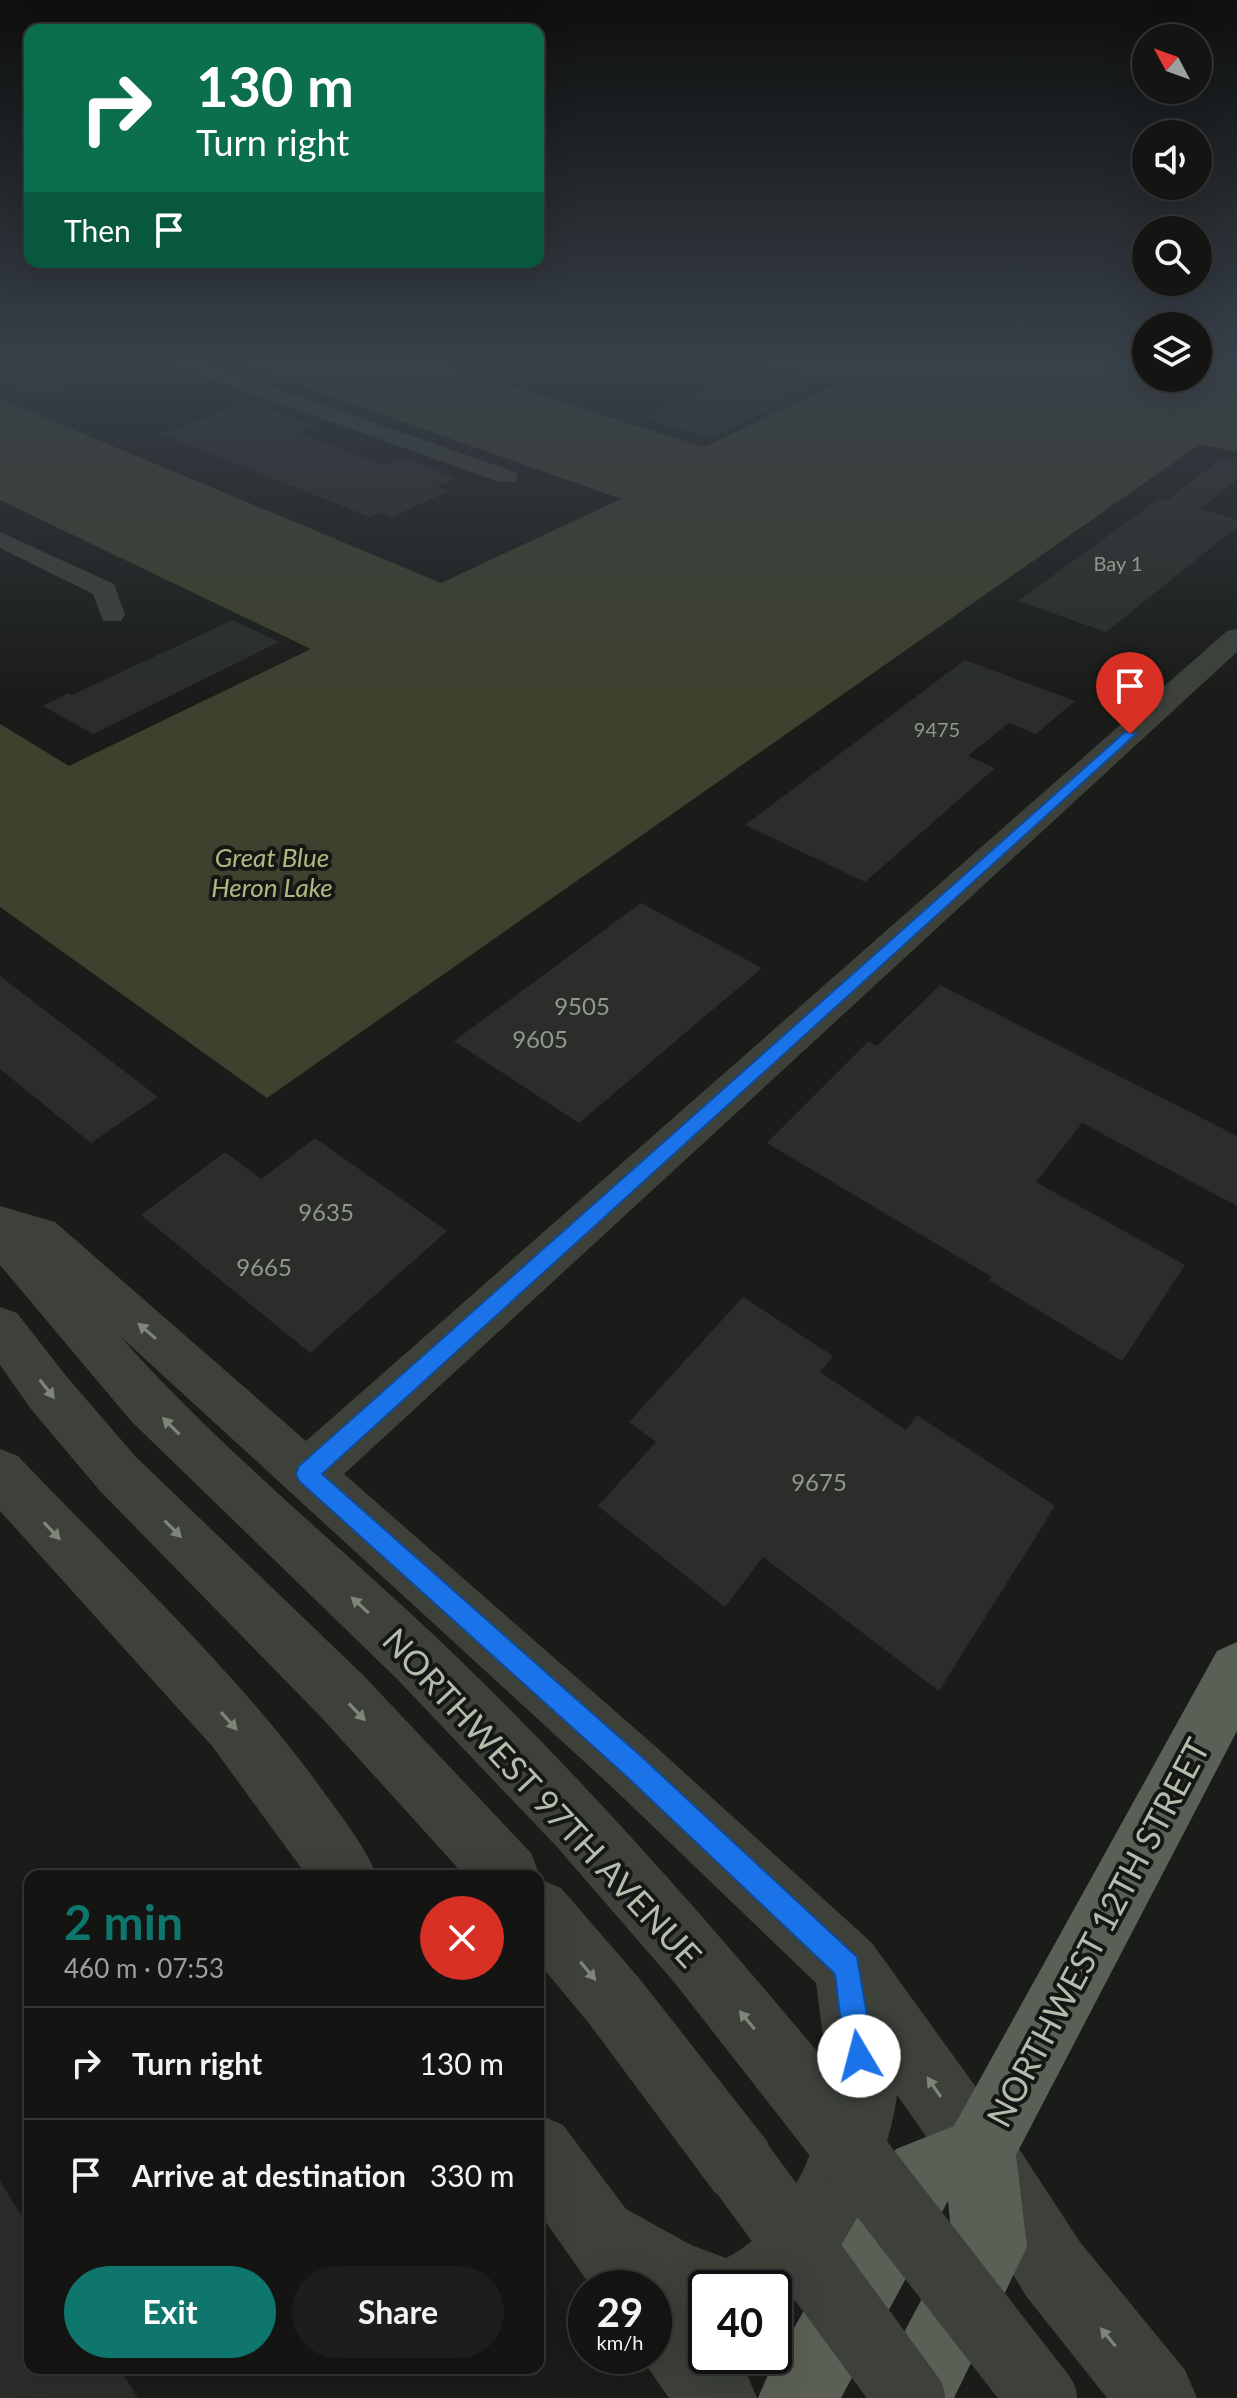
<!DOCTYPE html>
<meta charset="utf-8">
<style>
body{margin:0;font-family:Lato,sans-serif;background:#1d1e1c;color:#f1f3f6;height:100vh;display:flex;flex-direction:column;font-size:30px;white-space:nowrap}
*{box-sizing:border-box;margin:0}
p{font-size:26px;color:#9d9fa0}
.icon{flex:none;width:44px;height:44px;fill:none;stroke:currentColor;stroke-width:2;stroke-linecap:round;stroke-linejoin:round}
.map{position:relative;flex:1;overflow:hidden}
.sheet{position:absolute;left:24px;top:1870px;width:520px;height:504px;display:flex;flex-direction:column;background:#141513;border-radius:16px;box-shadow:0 8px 32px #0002,0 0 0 2px #333433}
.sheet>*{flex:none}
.top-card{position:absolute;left:24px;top:24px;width:520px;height:244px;border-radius:16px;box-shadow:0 8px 32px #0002,0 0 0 2px #333433;background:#0b6e4f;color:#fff;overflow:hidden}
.needle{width:52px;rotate:311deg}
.buttons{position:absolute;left:1132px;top:24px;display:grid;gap:16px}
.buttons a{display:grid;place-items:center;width:80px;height:80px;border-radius:50%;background:#141513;box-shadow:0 8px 32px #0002,0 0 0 2px #333433;font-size:40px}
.speed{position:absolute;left:568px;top:2270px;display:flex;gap:16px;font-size:40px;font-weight:700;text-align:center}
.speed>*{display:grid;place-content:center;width:104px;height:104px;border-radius:50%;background:#141513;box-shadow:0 8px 32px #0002,0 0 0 2px #333433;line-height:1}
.speed small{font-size:20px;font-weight:400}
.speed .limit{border:4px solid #111;border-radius:12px;background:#fff;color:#111}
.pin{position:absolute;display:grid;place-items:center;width:68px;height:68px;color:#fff;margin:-82px -34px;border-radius:50% 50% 50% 0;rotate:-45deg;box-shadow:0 0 8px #0007}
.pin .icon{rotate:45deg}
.me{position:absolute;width:88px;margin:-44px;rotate:352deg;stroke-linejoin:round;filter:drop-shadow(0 0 6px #0008)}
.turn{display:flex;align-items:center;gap:28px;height:168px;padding:0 40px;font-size:36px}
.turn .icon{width:104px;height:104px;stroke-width:2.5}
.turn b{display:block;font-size:56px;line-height:68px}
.then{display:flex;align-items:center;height:76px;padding:0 40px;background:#0003;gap:16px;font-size:30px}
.round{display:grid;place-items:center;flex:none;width:84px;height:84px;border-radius:42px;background:#1d1e1c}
.head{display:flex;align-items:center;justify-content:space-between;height:136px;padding:0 40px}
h1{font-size:48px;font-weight:700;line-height:60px;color:#0f766e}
.action{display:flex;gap:16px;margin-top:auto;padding:16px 40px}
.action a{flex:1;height:92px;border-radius:48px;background:#0f766e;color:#fff;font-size:32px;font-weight:700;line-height:92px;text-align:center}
.action a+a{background:#1d1e1c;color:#f1f3f6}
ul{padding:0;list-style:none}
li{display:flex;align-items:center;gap:24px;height:112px;padding:0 40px;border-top:2px solid #333433}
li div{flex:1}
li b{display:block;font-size:30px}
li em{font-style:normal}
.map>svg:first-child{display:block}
</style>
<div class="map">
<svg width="1237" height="2398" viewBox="0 0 1237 2398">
<rect width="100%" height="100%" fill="#1a1c19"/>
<polygon fill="#3e412e" points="220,357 418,357 704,447 834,385 735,357 1146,357 1146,378 1198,378 1198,357 1237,357 1237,452 1200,444 267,1098 0,907 0,724 69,766 311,649 0,500 0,399 441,583 621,499"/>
<g fill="#2a2d29">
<polygon points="0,357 108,357 109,362 70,375 84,380 39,395 0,379"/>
<polygon points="754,367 817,384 710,438 644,418"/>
<polygon points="249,402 314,426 297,433 384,465 401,457 457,478 437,487 449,491 392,517 381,512 370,517 161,434"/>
<polygon points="1221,458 1237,463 1237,479 1200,509 1237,520 1237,527 1106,632 1018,601 1160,498 1168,500"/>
<polygon points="233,620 279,642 93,734 43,706 69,693 72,695"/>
<polygon points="965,660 1075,701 1036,734 1009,723 968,756 995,768 865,882 745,825"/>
<polygon points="641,903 762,968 579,1123 454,1041"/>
<polygon points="0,976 158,1097 91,1143 0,1069"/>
<polygon points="940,985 1237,1136 1237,1206 1082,1123 1036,1182 1185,1265 1122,1361 989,1280 992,1277 767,1143 869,1041 877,1046"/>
<polygon points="315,1138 447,1231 310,1353 141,1215 225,1152 261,1179"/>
<polygon points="743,1297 833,1356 820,1372 906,1430 917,1415 1055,1506 939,1691 763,1557 725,1607 598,1506 656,1442 629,1422"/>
<polygon points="0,2181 30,2229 30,2368 119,2368 138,2398 0,2398"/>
</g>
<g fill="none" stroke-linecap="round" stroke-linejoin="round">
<g fill="#3d413a" fill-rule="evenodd">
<polygon points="159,357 187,357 515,472 518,477 515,482 499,482 161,361"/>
<polygon points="0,532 114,584 125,615 121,621 103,621 93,594 0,548"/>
<path d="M 1237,629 L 1237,652 L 344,1474 L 655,1746 L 872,1943 L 1004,2126 L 1080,2242 L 1185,2370 L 1197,2398 L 1107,2398 L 1026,2296 L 954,2176 L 897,2095 C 889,2162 837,2285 774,2315 L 774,2288 L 706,2288 L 706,2356 L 735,2356 L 745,2370 L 757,2398 L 669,2398 L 640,2356 L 654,2356 L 654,2288 L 592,2288 L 538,2211 L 538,2114 L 563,2125 L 626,2209 L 691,2245 L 726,2258 C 785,2228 818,2151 828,2089 L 821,2106 L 796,2116 L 771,2106 L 674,1982 L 557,1847 L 397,1679 L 131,1421 L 0,1265 L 0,1206 L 55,1222 L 306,1441 L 1227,631 ZM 120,1336 L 613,1788 L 816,1983 L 828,2074 L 821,2056 C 699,1910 574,1768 436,1637 C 330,1537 216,1445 120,1336 Z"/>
<polygon points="0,1307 17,1313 67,1377 136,1457 363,1675 531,1853 540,1876 539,1879 561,1888 639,1978 767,2141 777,2167 767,2193 741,2203 715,2193 591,2026 538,1962 538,1876 465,1876 321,1717 100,1491 31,1409 0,1365"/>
<path d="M 0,1449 L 18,1456 C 118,1561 233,1668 318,1784 C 339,1814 363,1842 377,1876 L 307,1876 L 212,1746 L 0,1511 Z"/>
</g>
<polygon fill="#5b6056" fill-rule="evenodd" points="1237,1642 1237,1731 1016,2155 1027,2247 954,2398 872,2398 884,2370 952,2242 948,2201 841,2398 758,2398 770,2370 896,2149 954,2126 1217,1651"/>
<g stroke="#3d413a" stroke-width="70">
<polyline points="796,2081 1042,2398"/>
<polyline points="741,2167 910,2398"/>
</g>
</g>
<defs><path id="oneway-solid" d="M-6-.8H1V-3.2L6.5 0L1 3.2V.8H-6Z" transform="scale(2)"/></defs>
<g fill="#7f8578">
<use href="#oneway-solid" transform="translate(147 1331) rotate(-139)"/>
<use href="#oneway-solid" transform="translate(47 1389) rotate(52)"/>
<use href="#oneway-solid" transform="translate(171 1426) rotate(-135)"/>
<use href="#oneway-solid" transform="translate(173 1529) rotate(45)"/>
<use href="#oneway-solid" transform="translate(52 1531) rotate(47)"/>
<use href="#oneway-solid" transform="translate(360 1605) rotate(-137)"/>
<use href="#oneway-solid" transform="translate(357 1712) rotate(46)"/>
<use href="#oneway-solid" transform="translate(229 1721) rotate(48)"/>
<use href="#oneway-solid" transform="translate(588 1971) rotate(50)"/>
<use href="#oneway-solid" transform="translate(747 2020) rotate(-130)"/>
<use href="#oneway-solid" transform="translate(934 2087) rotate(-125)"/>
<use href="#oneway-solid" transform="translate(1108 2337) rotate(-129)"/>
</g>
<linearGradient id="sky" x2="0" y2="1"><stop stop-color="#0e0f0e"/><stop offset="0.52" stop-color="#384049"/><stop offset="1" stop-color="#384049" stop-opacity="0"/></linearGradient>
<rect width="1237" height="693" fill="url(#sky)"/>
<polygon fill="#1a73e8" stroke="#114b97" stroke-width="2" points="1125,732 1136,734 322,1474 643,1758 857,1957 874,2056 870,2066 859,2070 849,2066 845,2056 835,1974 625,1775 299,1481 296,1474 299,1466"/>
<g text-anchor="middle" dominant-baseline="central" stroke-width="8" stroke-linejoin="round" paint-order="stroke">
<g font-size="20" fill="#92988a">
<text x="1118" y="563">Bay 1</text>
<text x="937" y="729">9475</text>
</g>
<g font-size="24" fill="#92988a">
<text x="582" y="1005">9505</text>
<text x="540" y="1038">9605</text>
<text x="326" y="1211">9635</text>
<text x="264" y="1266">9665</text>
<text x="819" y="1481">9675</text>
</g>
<g font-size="26" font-style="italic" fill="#adb980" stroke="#151714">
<text x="272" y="857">Great Blue<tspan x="272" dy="30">Heron Lake</tspan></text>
</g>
<g font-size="34" fill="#b5bcab" stroke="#151714">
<text transform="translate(543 1797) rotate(47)">NORTHWEST 97TH AVENUE</text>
<text transform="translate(1097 1932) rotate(-62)">NORTHWEST 12TH STREET</text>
</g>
</g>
</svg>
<div class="buttons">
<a><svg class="needle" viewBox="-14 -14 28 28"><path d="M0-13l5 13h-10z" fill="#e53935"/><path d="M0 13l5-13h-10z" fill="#9d9fa0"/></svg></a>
<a><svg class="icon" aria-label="sound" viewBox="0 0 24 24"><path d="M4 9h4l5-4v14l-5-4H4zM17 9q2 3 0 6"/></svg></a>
<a><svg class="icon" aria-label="search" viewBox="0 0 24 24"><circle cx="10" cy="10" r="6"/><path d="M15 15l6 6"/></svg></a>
<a><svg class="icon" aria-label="layers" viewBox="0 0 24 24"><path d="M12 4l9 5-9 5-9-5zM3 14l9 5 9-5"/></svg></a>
</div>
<div class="speed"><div>29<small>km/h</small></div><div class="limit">40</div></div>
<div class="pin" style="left:1130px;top:734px;background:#d93025"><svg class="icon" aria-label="arrive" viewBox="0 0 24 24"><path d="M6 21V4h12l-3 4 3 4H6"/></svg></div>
<svg class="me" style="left:859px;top:2056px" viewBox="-20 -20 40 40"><circle r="19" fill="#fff"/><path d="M0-13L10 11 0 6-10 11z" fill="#1a73e8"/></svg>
<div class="top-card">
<div class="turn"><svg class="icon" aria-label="right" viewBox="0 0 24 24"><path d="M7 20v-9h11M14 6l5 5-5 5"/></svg><div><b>130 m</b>Turn right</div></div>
<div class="then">Then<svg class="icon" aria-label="arrive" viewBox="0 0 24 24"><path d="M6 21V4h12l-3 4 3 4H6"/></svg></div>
</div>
<section class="sheet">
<div class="head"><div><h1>2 min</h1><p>460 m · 07:53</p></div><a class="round" style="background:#d93025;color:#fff"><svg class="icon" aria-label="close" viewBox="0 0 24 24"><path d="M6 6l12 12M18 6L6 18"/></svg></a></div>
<ul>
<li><svg class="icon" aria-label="right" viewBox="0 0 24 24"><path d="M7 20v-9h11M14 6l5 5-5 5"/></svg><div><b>Turn right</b></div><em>130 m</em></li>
<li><svg class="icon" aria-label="arrive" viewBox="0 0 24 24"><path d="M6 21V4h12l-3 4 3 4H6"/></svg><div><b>Arrive at destination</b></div><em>330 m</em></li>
</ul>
<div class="action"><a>Exit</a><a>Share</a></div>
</section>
</div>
